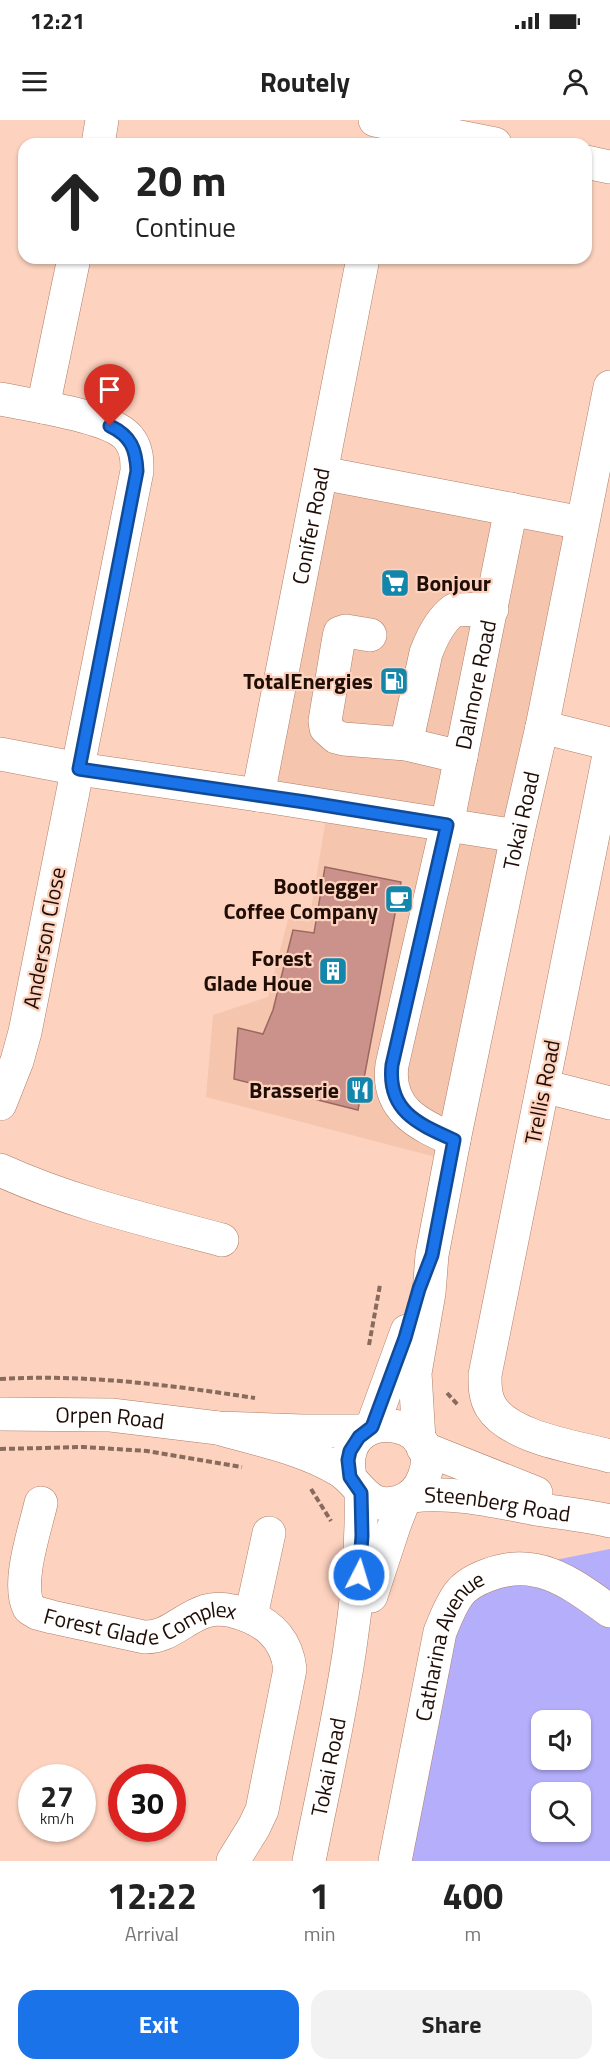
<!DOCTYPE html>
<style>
body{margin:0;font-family:"Titillium Web",sans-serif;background:#f2f2f2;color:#222;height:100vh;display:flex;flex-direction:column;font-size:22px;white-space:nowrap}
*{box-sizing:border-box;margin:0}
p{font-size:20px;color:#767676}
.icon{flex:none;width:33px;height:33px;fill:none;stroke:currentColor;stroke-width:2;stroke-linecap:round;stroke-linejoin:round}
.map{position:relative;height:1741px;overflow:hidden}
.drawer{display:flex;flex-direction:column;background:#fff;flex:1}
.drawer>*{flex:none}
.hud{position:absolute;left:18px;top:18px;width:574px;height:126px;border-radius:18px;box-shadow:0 2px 4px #0004;background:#fff;color:#222;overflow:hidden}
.buttons{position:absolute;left:531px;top:1590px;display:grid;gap:12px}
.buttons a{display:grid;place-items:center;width:60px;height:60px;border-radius:12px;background:#fff;box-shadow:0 2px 4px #0004;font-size:30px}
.speed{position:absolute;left:18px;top:1644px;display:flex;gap:12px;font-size:30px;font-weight:700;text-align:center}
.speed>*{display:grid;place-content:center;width:78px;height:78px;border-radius:50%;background:#fff;box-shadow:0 2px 4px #0004;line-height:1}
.speed small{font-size:15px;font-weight:400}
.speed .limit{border:9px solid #d22;background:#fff;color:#111}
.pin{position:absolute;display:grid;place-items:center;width:51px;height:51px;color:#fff;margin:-62px -26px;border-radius:50% 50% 50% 0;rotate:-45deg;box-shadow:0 0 6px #0007}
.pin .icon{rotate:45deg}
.me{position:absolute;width:66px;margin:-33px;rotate:5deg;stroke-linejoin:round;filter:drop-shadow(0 0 4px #0008)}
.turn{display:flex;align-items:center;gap:21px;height:126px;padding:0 18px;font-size:27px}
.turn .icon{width:78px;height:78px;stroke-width:2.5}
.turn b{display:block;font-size:42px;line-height:51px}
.eta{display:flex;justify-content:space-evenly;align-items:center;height:102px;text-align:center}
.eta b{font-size:36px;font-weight:700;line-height:42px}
.cta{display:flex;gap:12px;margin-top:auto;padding:12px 18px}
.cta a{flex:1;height:69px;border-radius:18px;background:#1a73e8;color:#fff;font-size:24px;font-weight:700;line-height:69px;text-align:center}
.cta a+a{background:#f2f2f2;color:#222}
.status{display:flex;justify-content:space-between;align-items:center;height:42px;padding:0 30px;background:#fff;direction:ltr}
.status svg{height:16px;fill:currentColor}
header{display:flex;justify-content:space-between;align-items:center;height:78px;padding:0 18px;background:#fff;font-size:27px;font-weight:700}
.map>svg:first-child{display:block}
</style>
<div class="status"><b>12:21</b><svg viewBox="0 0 49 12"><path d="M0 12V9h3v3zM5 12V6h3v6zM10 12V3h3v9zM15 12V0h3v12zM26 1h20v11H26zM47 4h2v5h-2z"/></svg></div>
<header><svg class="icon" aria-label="menu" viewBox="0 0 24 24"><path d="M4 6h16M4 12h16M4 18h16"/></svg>Routely<svg class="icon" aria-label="person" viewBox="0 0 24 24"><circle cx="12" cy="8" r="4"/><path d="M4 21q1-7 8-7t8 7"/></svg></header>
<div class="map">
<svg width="610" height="1741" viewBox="0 0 610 1741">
<rect width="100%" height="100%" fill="#fdd2be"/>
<polygon fill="#f5c5ae" points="322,353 582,403 451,1041 206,977 213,895 268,877 288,799 309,802 328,686 258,675"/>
<path fill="#b4aefb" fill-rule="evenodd" d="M 610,1429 L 610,1741 L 393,1741 L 459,1473 L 495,1452 ZM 542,1600 L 580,1600 L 580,1640 L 542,1640 ZM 542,1672 L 580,1672 L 580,1712 L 542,1712 Z"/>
<polygon fill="#cb928b" stroke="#9c6761" stroke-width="1.5" points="325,747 401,762 358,990 234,959 238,908 263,914 273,890 293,810 314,813"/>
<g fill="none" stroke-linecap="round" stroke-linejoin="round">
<g stroke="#af7e67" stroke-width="34">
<g id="minor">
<polyline points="375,0 495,24"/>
<polyline points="98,24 102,0"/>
<polyline points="586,42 610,47"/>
<path d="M 0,279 C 29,285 115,296 130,320 C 137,330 137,340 137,351 L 25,912 L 17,941 L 0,984"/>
<polyline points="43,287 74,138"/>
<polyline points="322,353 582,403"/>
<polyline points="370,515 346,511 340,513 339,517 325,601 326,608 336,617 344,619 406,624 461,637"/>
<polyline points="542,607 610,624"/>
<path d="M 406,624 L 426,533 C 432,517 440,500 454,490 L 492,489"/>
<path d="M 610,630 L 485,1255 C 485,1267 485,1277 491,1287 C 510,1318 577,1327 610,1336"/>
<polyline points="0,634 79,649 258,675 517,716"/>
<path id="s1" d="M 258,675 L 363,138"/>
<polyline points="543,966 610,983"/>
<path id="s2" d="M 454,1020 C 419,1005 386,989 392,945 L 447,705 L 511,389"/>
<path d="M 0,1050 C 70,1082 147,1100 222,1120"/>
<path id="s3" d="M 41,1383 C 35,1410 16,1463 29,1488 L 37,1493 L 52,1497 L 144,1517 C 169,1518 183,1498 206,1491 C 215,1488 224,1489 233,1491 C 264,1499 286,1516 290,1549 L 262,1690 L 254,1707 L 233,1741"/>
<polyline points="371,1476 394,1406 404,1380"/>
<polyline points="251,1496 269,1413"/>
<path id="s4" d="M 309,1741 C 333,1620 364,1497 361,1373"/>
<path id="s5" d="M 395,1741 L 440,1512 C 445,1500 450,1486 458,1475 C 465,1465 477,1459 488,1455 C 537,1436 571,1463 610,1491"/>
</g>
</g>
<g stroke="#af7e67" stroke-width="34">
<g id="major">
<path id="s6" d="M 0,1294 L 111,1295 L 218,1308 L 302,1311 L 365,1311"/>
<polyline points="372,1307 407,1211"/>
<path d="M 218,1308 C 258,1320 303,1328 339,1350 C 361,1363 366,1391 399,1382 C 411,1378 420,1369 424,1357 C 448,1296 335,1281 350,1357"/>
<path id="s7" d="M 419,1320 L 415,1253 L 429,1173 L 432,1135 L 454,1020 L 517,716 L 542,607 L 610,267"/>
<polyline points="423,1328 536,1373"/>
<path id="s8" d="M 411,1376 C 453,1371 494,1381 536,1389 C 561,1393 585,1395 610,1401"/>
</g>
</g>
<g stroke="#896b5e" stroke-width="4" stroke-dasharray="6 3" stroke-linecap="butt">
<polyline points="369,1225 380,1165"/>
<path d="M 0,1259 C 86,1254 170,1265 255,1278"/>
<polyline points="447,1273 458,1285"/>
<polyline points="0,1329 83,1327 147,1331 242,1347"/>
<polyline points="311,1369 331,1401"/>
</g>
<use href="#minor" stroke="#fff" stroke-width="33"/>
<use href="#major" stroke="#fff" stroke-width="33"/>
</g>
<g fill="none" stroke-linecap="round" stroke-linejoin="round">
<g stroke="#114b97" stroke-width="15">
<path id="route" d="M 110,306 C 131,316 136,329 137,351 L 79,649 L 305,682 L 447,705 L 392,945 C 387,991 418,1004 454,1020 L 432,1135 L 419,1169 L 405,1218 L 372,1307 L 359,1317 L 350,1331 L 348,1340 L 350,1357 L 361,1373 L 362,1416 L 359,1455"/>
</g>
<use href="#route" stroke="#1a73e8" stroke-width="10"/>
</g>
<defs>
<g id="supermarket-square" transform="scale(1.5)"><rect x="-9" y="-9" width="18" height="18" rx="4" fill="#1286ab" stroke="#fdd2be"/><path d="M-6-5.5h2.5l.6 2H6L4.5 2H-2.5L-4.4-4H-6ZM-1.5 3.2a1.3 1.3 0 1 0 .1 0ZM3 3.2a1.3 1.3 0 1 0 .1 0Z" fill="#fff"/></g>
<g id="fuel-square" transform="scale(1.5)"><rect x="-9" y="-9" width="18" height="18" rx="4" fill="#1286ab" stroke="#fdd2be"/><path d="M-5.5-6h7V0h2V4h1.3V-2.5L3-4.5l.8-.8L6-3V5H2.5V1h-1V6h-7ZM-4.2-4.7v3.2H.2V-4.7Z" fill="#fff"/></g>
<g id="cafe-square" transform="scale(1.5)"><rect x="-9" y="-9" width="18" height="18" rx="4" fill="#1286ab" stroke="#fdd2be"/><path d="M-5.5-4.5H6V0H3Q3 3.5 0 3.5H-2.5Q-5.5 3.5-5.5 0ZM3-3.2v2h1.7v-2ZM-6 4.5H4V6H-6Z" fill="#fff"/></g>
<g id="building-square" transform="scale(1.5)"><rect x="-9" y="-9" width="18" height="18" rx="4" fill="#1286ab" stroke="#fdd2be"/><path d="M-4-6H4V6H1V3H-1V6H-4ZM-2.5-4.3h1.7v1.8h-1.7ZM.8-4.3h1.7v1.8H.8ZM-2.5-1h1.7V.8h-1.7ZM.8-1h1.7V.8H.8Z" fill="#fff"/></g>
<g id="restaurant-square" transform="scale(1.5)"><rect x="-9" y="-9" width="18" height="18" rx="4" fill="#1286ab" stroke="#fdd2be"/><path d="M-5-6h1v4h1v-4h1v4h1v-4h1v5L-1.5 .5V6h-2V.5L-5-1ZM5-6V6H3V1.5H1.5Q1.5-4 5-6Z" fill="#fff"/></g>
</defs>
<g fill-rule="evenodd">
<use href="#supermarket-square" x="395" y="463"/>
<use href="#fuel-square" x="394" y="561"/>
<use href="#cafe-square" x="399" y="779"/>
<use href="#building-square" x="333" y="851"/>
<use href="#restaurant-square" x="360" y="970"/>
</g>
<g text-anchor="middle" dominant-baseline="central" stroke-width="4.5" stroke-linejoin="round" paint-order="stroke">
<g font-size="22" fill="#200e06" stroke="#fdd2be">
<text stroke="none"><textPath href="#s1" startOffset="274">Conifer Road</textPath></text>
<text stroke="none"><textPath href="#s2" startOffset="496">Dalmore Road</textPath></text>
<text stroke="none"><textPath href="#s7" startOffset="630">Tokai Road</textPath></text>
<text transform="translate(44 818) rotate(-79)">Anderson Close</text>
<text transform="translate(542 972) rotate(-79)">Trellis Road</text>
<text stroke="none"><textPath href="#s6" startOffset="110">Orpen Road</textPath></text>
<text stroke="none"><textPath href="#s8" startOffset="87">Steenberg Road</textPath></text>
<text stroke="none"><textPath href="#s3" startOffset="225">Forest Glade Complex</textPath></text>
<text stroke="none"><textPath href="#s5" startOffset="224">Catharina Avenue</textPath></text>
<text stroke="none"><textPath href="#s4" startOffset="96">Tokai Road</textPath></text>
</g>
<g font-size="22" font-weight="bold" fill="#200e06" stroke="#fdd2be" text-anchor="end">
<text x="416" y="463" text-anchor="start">Bonjour</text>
<text x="373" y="561">TotalEnergies</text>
<text x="378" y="766">Bootlegger<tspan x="378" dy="25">Coffee Company</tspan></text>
<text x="312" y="838">Forest<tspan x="312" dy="25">Glade Houe</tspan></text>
<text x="339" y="970">Brasserie</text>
</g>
</g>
</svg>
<div class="buttons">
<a><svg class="icon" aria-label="sound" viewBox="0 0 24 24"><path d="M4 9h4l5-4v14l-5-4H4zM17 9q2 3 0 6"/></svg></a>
<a><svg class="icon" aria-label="search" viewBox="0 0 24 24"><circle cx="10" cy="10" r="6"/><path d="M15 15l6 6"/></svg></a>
</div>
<div class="speed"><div>27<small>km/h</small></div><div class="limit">30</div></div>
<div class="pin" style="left:110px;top:306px;background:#d93025"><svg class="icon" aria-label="arrive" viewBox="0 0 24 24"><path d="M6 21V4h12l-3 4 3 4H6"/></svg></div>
<svg class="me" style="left:359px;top:1455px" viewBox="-20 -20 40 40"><circle r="17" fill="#1a73e8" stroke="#fff" stroke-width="3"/><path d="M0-11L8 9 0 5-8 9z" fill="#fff"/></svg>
<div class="hud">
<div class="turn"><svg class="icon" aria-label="ahead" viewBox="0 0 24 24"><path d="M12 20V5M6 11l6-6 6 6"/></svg><div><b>20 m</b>Continue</div></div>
</div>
</div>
<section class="drawer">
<div class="eta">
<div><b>12:22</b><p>Arrival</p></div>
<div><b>1</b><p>min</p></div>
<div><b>400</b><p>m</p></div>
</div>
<div class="cta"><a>Exit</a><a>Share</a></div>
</section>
